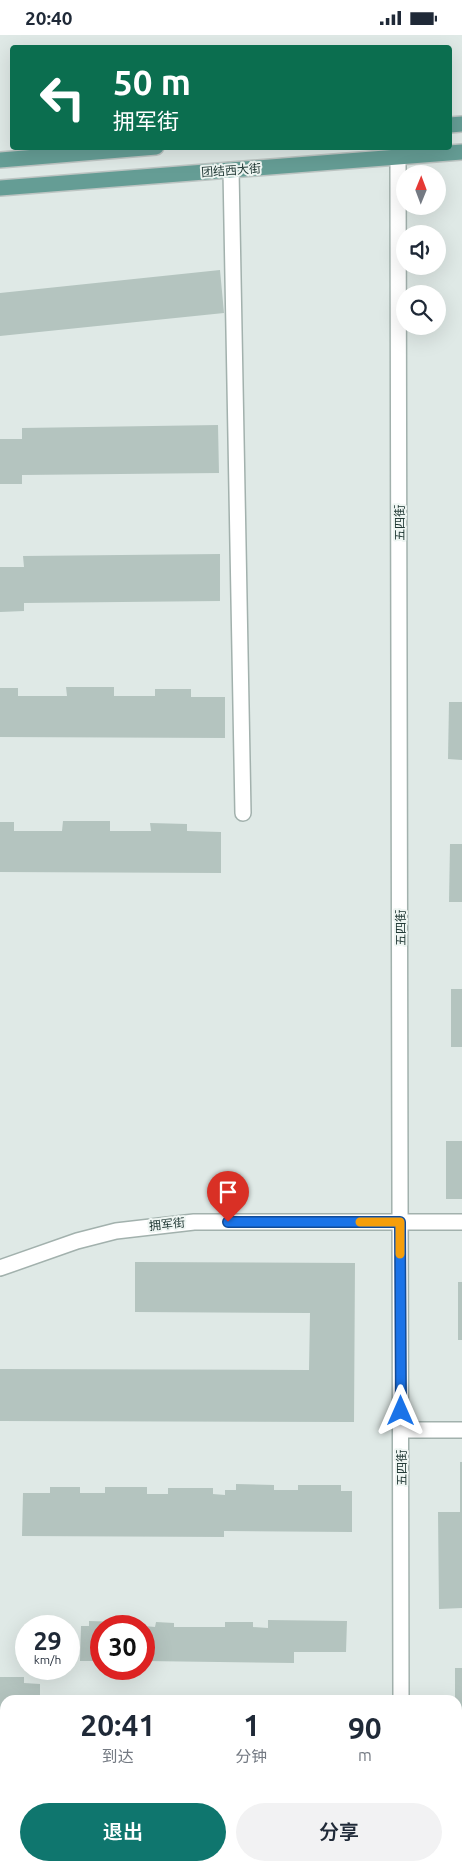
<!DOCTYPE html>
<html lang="zh">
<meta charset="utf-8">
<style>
body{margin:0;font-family:Ubuntu,"Noto Sans SC",sans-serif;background:#f2f2f3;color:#1f2937;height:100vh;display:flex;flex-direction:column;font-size:19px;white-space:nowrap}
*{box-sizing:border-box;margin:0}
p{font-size:16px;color:#747a83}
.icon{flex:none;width:28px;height:28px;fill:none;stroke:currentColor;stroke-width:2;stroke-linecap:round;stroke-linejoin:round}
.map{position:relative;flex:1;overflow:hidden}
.sheet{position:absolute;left:0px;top:1660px;width:462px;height:176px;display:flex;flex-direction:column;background:#fff;border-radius:15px 15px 0 0;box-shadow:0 5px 20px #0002}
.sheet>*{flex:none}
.hud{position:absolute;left:10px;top:10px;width:442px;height:105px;border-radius:5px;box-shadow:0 5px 20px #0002;background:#0b6e4f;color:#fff;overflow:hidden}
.needle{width:32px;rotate:1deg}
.fabs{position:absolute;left:396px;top:130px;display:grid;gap:10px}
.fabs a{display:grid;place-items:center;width:50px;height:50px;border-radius:50%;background:#fff;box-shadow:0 5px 20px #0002;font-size:25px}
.speed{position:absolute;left:15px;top:1580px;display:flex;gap:10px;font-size:25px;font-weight:700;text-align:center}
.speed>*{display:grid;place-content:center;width:65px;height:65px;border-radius:50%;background:#fff;box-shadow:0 5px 20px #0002;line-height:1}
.speed small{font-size:12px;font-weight:400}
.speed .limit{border:8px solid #d22;background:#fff;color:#111}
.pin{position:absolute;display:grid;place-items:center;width:42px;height:42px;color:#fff;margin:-51px -21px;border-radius:50% 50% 50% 0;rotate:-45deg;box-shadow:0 0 5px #0007}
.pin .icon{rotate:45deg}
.me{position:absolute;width:55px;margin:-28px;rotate:0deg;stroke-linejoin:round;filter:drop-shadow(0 0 4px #0008)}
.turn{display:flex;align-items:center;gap:18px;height:105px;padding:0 20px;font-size:22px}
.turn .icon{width:65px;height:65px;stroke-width:2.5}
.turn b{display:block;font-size:35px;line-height:42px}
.eta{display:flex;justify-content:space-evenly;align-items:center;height:85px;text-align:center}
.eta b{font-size:30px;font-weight:600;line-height:35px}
.action{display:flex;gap:10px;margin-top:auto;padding:10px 20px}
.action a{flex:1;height:58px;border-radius:30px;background:#0f766e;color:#fff;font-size:20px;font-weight:600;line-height:58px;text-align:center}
.action a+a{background:#f2f2f3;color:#1f2937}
.status{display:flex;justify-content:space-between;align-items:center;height:35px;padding:0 25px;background:#fff;direction:ltr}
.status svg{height:14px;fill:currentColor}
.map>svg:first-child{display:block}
</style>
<div class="status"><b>20:40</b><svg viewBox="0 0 49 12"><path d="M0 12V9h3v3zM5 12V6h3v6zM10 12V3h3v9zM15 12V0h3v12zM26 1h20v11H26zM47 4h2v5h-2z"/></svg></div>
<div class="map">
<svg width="462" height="1836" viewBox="0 0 462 1836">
<rect width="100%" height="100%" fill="#dfe9e6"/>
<polygon fill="#b8dac5" points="0,1728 5,1728 5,1831 33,1831 31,1836 0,1836"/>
<g fill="#b4c4bf">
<polygon points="220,235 224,278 0,301 0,258"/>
<polygon points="218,390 219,438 22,440 22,449 0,449 0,404 22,404 22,393"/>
<polygon points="220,519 220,566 24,568 24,576 0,577 0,532 24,532 23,521"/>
<polygon points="66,652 114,652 114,661 155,661 155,654 191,654 191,662 225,662 225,703 0,702 0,653 18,653 18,661 67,661"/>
<polygon points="449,667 462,667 462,725 448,724"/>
<polygon points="63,786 110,786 110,796 151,796 150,788 187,789 187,796 221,797 221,838 0,837 0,787 14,787 14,796 62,796"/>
<polygon points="450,809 462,809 462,867 449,867"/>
<rect x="451" y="954" width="11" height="58"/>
<rect x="446" y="1106" width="16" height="58"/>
<polygon points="135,1227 355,1228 354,1387 0,1386 0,1334 309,1335 310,1278 135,1277"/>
<rect x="458" y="1247" width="4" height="58"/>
<polygon points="460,1427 462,1427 462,1573 439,1574 438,1477 460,1477"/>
<polygon points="236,1449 274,1450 274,1455 298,1455 298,1450 341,1450 341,1456 352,1456 352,1497 224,1496 224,1502 22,1501 23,1458 50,1458 50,1452 80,1452 80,1458 105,1458 105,1452 147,1452 147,1459 168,1459 168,1453 213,1453 213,1459 225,1460 225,1455 236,1455"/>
<polygon points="268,1585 347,1586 346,1617 294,1617 294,1628 144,1626 144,1591 155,1592 156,1587 174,1588 174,1592 225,1592 225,1587 253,1587 253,1592 268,1593"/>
<polygon points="89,1586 122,1587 122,1591 101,1591 101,1626 80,1626 81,1591 89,1591"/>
<polygon points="455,1633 462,1633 462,1836 456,1836 456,1831 458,1831 458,1665 455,1665"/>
<polygon points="0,1642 24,1642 24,1648 40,1649 40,1665 5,1665 5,1691 0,1691"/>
</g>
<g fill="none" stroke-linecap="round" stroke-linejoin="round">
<g stroke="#a2b1ad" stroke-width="18">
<g id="minor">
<polyline points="398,122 401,1665"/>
<polyline points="231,135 243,778"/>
<polyline points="0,1233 77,1206 116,1196 194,1187 462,1187"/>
<polyline points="401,1395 462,1395"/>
<polyline points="0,1715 5,1715"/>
<polyline points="402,1831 402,1836"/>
<polyline points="43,1836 45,1831"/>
</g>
</g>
<g stroke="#bcc4c2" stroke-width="18">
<g id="major">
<polyline points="450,90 462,89"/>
<polyline points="0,125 156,112"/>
<polyline points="0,153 462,117"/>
</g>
</g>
<use href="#minor" stroke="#fff" stroke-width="15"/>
<use href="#major" stroke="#659d95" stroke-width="15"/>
</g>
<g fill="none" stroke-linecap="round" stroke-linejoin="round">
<g stroke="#114b97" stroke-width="12">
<polyline id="route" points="228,1187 400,1187 401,1376"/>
</g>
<use href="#route" stroke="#1a73e8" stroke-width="9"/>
<polyline stroke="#f59e0b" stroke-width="9" points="360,1187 400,1187 400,1219"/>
</g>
<g text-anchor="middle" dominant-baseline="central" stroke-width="4" stroke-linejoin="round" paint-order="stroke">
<g font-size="12" fill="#213935" stroke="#eff6f3">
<text transform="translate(231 135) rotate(-4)">团结西大街</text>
<text transform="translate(399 488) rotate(-90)">五四街</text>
<text transform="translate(400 893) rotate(-90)">五四街</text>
<text transform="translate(167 1189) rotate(-6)">拥军街</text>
<text transform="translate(401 1433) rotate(-90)">五四街</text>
</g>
</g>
</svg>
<div class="fabs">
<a><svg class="needle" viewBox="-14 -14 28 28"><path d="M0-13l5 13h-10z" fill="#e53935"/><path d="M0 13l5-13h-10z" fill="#747a83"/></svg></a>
<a><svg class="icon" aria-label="sound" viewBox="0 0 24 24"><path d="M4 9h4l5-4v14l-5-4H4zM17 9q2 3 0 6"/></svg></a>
<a><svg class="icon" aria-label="search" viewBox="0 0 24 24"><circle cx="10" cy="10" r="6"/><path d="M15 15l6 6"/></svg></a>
</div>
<div class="speed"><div>29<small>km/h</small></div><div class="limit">30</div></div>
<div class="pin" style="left:228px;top:1187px;background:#d93025"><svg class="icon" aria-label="arrive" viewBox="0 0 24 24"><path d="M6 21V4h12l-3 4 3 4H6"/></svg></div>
<svg class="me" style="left:401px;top:1376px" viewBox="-20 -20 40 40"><path d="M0-17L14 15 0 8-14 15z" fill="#1a73e8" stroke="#fff" stroke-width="4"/></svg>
<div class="hud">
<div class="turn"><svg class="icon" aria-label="left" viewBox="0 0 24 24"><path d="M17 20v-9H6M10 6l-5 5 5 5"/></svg><div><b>50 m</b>拥军街</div></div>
</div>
<section class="sheet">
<div class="eta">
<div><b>20:41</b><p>到达</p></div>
<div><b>1</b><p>分钟</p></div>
<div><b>90</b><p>m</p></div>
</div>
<div class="action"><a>退出</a><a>分享</a></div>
</section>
</div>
